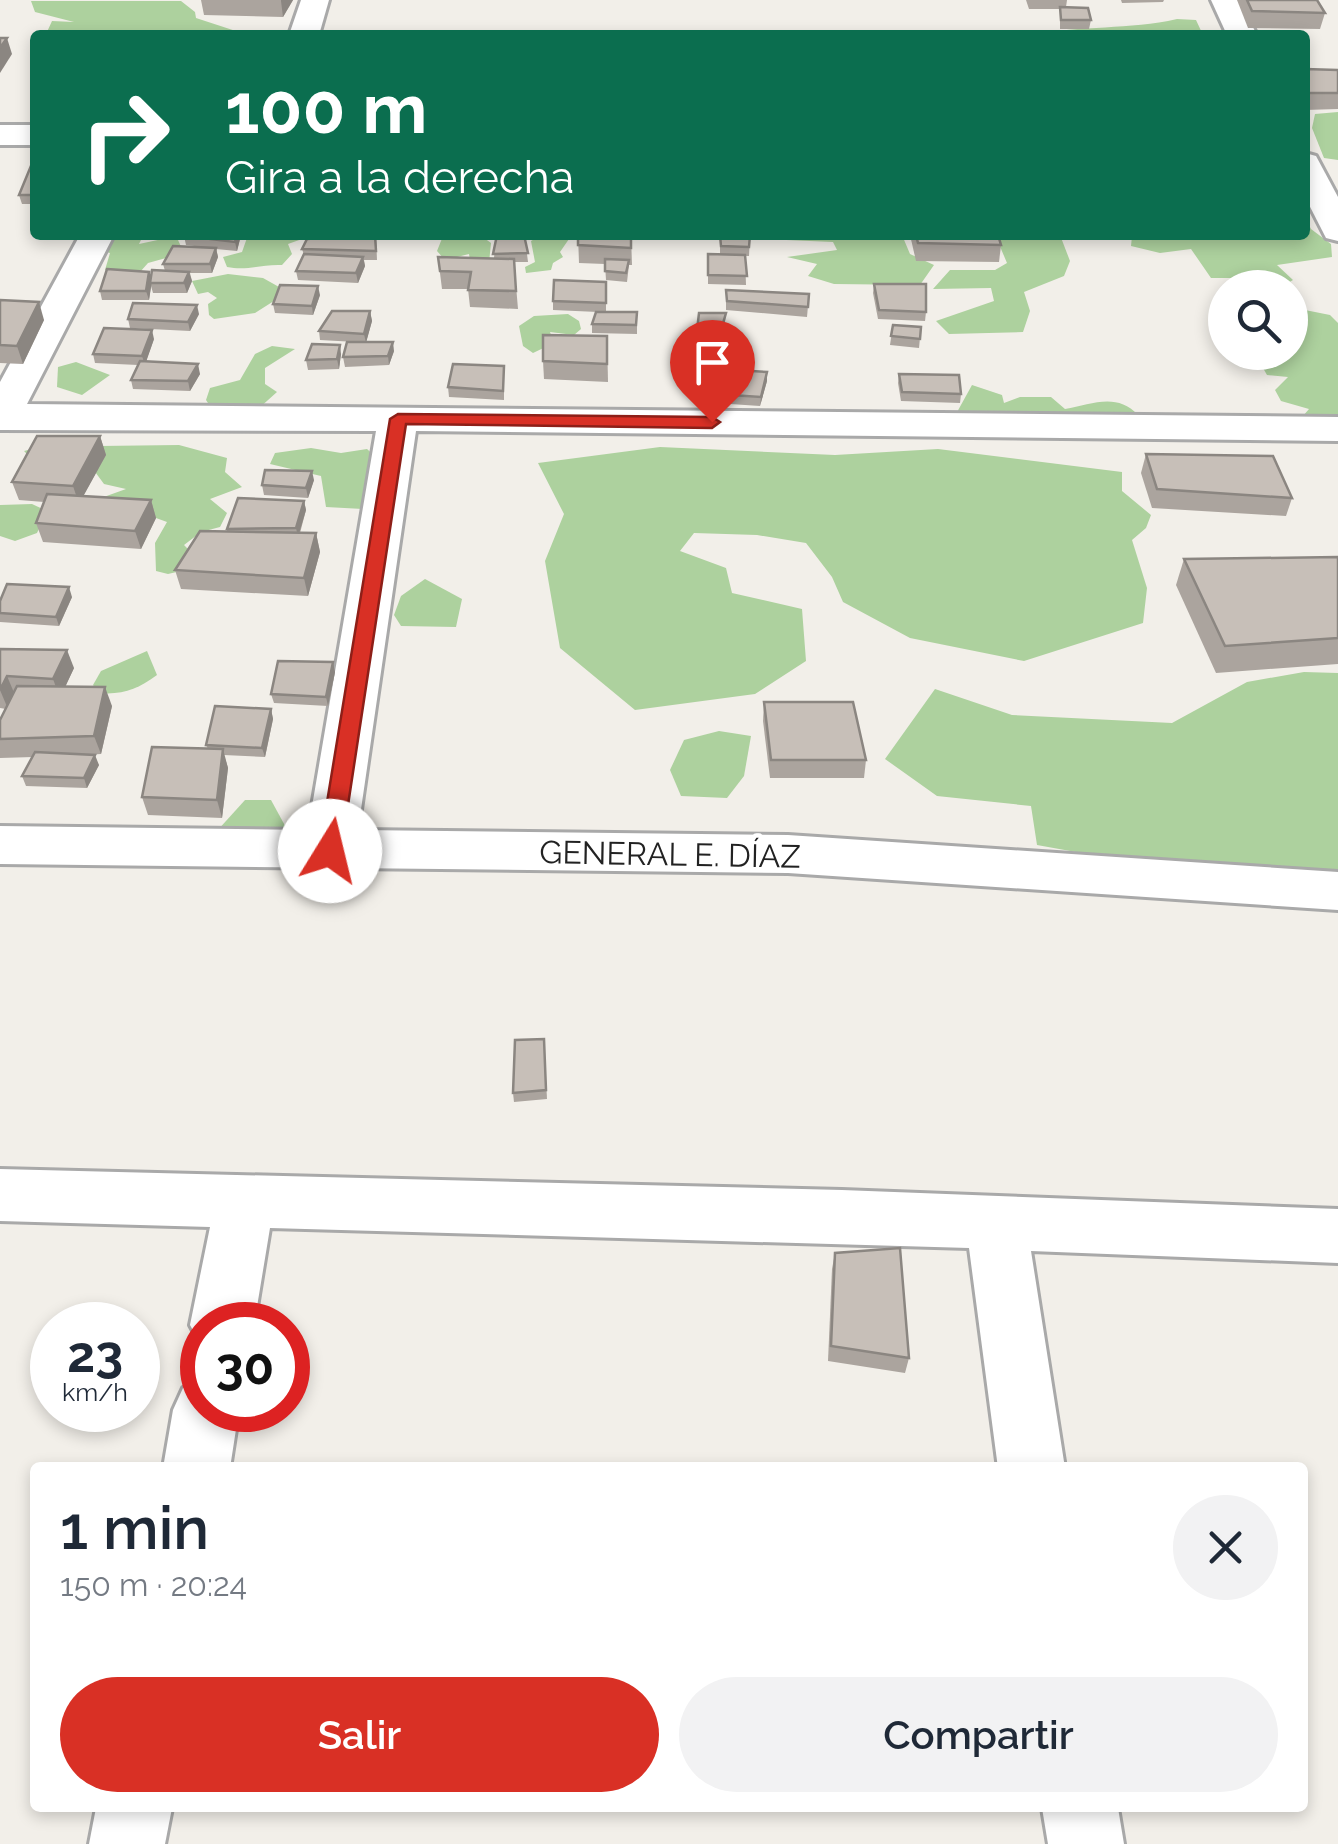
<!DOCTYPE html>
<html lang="es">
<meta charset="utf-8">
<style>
body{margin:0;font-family:Raleway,sans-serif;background:#f2f2f3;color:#1f2937;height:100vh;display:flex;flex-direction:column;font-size:38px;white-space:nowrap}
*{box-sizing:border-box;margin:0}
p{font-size:32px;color:#747a83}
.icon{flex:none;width:55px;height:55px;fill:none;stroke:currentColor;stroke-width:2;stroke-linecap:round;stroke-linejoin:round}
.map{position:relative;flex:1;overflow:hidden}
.panel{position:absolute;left:30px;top:1462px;width:1278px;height:350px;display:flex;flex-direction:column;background:#fff;border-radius:10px;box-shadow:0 5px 15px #0003}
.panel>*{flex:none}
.guide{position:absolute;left:30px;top:30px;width:1280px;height:210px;border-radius:10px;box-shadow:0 5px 15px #0003;background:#0b6e4f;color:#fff;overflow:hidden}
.fabs{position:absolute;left:1208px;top:270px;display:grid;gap:20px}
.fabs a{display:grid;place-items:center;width:100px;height:100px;border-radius:50%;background:#fff;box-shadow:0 5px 15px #0003;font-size:50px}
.speed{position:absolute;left:30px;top:1302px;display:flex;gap:20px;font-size:50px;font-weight:700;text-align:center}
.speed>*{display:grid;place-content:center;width:130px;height:130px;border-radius:50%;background:#fff;box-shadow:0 5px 15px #0003;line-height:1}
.speed small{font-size:25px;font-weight:400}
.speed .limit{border:15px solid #d22;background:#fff;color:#111}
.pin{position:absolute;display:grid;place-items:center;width:85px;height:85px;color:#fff;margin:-102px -42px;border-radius:50% 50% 50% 0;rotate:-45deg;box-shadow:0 0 10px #0007}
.pin .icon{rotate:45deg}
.me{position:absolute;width:110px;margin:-55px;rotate:9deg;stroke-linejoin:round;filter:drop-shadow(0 0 8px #0008)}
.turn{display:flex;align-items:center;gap:35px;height:210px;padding:0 30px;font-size:45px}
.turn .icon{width:130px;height:130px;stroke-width:2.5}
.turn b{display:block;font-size:70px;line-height:85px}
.round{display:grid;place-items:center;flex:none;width:105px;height:105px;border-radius:52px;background:#f2f2f3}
.headline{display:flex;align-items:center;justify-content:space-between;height:170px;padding:0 30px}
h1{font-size:60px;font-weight:600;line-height:75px}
.primary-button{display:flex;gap:20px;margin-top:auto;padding:20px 30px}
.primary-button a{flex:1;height:115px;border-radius:60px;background:#d93025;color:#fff;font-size:40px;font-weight:600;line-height:115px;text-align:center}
.primary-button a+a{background:#f2f2f3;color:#1f2937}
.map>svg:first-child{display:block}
</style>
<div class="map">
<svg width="1338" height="1844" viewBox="0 0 1338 1844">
<rect width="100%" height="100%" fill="#f2efe9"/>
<g fill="#add19e">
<polygon points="31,1 181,1 195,12 196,18 248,35 38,35 47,32 52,21 74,22 35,12"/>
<path d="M 1177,19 L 1196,20 L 1203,35 L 1032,35 C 1082,25 1129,30 1177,19 Z"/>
<polygon points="1338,112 1338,160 1324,158 1312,128 1315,114"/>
<polygon points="1305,217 1311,229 1331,244 1332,257 1277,265 1293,280 1281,287 1244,278 1211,278 1191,249 1160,253 1131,246 1132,236 1088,235 1305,235"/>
<polygon points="104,235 139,235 143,236 139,244 181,235 178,240 184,253 148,263 140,272 115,275 105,270 110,253 96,249"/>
<path d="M 248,235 L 301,235 L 302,239 L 288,244 L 292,254 L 282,265 C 262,264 248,271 227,267 L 223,257 L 242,252 Z"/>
<polygon points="449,235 480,235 491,243 489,263 470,260 469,254 445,260 437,251 443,236"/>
<polygon points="542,235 569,239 560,252 563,257 553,263 551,270 526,273 525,267 535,262 531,241"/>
<polygon points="752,235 902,235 910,254 934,265 920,285 834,284 808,276 817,264 787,257 837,250 833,242 763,239"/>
<polygon points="988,235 1060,235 1070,261 1064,276 1024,292 1030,311 1023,332 949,334 936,321 994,301 991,288 933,289 950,270 995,270 1007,263 996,237"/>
<polygon points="228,274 263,278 288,292 255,313 214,319 209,315 208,304 217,298 208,292 198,294 192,281"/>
<polygon points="1290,307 1330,315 1338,323 1338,421 1296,424 1309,409 1281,401 1275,390 1288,377 1267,375 1255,354 1290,352"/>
<polygon points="568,314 579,321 581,329 574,335 550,332 554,343 533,353 523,346 519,326 534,316"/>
<polygon points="272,346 295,349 265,368 265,384 277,392 258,409 214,412 206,400 210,388 240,380 255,354"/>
<polygon points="76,362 110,375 82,395 57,387 58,367"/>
<path d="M 972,385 L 1002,395 L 1004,403 L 1020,397 L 1051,397 L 1065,409 C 1092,404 1117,392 1138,415 L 956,414 Z"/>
<polygon points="63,441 99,446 179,445 227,458 225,472 242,487 210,499 227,513 220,527 201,532 184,545 194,555 185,570 168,574 156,571 155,543 167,522 101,498 126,489 104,484 90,465 31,458 24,451"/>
<polygon points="660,447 835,455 938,449 1122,472 1122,491 1151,515 1146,528 1132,540 1147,588 1143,623 1024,661 910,638 843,602 832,577 806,543 757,535 694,533 680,551 726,568 732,593 802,609 806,661 755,694 635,710 560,648 545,561 564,514 538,463"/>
<polygon points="311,448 341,453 367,449 382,463 363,509 326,507 321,476 270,464 275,453"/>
<polygon points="32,504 47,511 37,533 15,541 0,536 0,505"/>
<polygon points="425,579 462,599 456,627 401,626 394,615 401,596"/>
<path d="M 147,651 L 157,675 C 138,689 123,695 99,693 L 93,685 L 101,671 Z"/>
<polygon points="1304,672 1338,673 1338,874 1098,856 1037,845 1031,806 937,796 885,759 935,689 1012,715 1172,723 1247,682"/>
<polygon points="719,731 751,736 744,776 727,798 681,796 670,770 684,740"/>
<polygon points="245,800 271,800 289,833 216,832"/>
</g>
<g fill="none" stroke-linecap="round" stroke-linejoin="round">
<g stroke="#a9a9a9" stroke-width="6">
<g id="minor">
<polygon points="301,0 329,0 319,35 289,35"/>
<polygon points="1211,0 1239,0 1257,35 1227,35"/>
<rect x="0" y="125" width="35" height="20"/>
<polygon points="1305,153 1316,156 1338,197 1338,241 1326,238 1305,197"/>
<polygon points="80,235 114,235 27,404 1338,417 1338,441 416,431 358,830 788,835 1338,872 1338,910 788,873 0,864 0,826 308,830 376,431 0,430 0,382"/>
<polygon points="0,1169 842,1190 1338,1209 1338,1263 1031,1251 1065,1468 998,1468 969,1248 270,1228 254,1325 202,1325 202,1347 190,1325 210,1227 0,1221"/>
<polygon points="202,1380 202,1410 239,1410 230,1468 163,1468 173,1410 183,1388"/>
<polygon points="96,1808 172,1808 165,1844 89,1844"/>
<polygon points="1042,1808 1118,1808 1124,1844 1048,1844"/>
</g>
</g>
<use href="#minor" fill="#fff" fill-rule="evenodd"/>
</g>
<g fill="#aba49e">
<polygon points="201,0 293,0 283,17 204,15"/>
<polygon points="1026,0 1067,0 1066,7 1091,20 1089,29 1060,29 1060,9 1029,9"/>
<polygon points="1121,0 1164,0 1163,2 1122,3"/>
<polygon points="1237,0 1317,0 1325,13 1320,29 1248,28"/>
<polygon points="1305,69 1338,70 1338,109 1305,110"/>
<polygon points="35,161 35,204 22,204 19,195"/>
<polygon points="241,235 237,251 216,249 218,257 212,273 190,273 192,281 187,293 153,293 151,286 149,300 102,300 100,291 149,272 151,279 165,271 163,264 211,248 186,245 184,236"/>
<polygon points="332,235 376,235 377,260 364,260 365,266 358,283 298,280 296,271 304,255 302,249 332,237"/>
<polygon points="485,235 539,235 539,238 525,238 528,262 514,262 518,309 470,307 468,289 442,289 438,257 494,258 496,237 486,237"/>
<polygon points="578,235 631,235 632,265 629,265 627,282 606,280 605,264 579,263"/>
<polygon points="720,235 750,235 749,256 745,256 746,285 708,284 708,254 720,254"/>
<polygon points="910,235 998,235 1001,245 999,262 916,261"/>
<polygon points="606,282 606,312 637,312 637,334 592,333 592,324 598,312 553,310 553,301"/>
<polygon points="874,284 926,312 925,321 878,319 873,293"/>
<polygon points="726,290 809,294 807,317 726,310"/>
<polygon points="320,295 313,315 275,313 273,304"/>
<polygon points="0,300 44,320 23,364 0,363"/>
<polygon points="370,311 372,321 366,342 394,351 389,365 345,367 343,357 356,342 320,340 319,331"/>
<polygon points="726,313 725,322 720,340 697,340 697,330"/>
<polygon points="199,314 190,331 130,328 128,319"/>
<polygon points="893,325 921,327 919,348 890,345"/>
<polygon points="607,336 608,382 544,379 543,361"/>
<polygon points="154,339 146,361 200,374 190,391 133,389 131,380 138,365 95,363 93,354"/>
<polygon points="689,343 726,356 719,368 691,367"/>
<polygon points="341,354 339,369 308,370 306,360"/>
<polygon points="504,366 504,400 449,397 448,387"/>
<polygon points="899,374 961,394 960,403 901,401 898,383"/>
<polygon points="767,381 760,406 715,403 715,394"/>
<polygon points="100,436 106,455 83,496 151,500 156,518 141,549 43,542 36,523 44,502 19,500 12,482"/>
<polygon points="1146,454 1292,498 1286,516 1152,508 1141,473"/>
<polygon points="314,480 308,498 264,495 262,485"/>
<polygon points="304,501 306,510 300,533 316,533 320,552 308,596 181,589 175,570 227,532 227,529"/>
<polygon points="1338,557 1338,664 1216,673 1176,585 1184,559"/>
<polygon points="72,597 59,626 0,622 0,601"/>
<polygon points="0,649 74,668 65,687 112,706 101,754 84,755 99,765 87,788 26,786 22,776 33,757 0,758 0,720 6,709 0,708"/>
<polygon points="335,672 328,706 274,703 271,694"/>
<polygon points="764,702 866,760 864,778 770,778 763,721"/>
<polygon points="271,709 273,719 265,757 224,755 228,768 222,818 148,815 142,797 208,749 206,745"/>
<polygon points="544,1039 547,1099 514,1102 513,1093"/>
<polygon points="835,1253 909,1358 905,1373 828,1361 832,1269"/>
</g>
<g fill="#8b8681">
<polygon points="281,0 293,0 283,17 281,1"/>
<polygon points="7,38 12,54 0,73 0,48"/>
<polygon points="237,235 241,235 237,251 235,242"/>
<polygon points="216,248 218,257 212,273 210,264"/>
<polygon points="363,257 365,266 358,283 356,273"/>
<polygon points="149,272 152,281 149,300 146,291"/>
<polygon points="189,272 192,281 187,293 184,283"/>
<polygon points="318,286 320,295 313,315 312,306"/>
<polygon points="39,302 44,320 23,364 17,346"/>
<polygon points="197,305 199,314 190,331 188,322"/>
<polygon points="370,311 372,321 366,343 364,334"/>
<polygon points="152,330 154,339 145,365 142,356"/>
<polygon points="393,342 394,351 389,365 388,356"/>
<polygon points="340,345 341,354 339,369 337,359"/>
<polygon points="727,346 726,356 719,368 719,359"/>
<polygon points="198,364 200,374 190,391 188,381"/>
<polygon points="767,372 767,381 760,406 761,397"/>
<polygon points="100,436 106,455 79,504 73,486"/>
<polygon points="312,471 314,480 308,498 306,488"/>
<polygon points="151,500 156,518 141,549 135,531"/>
<polygon points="304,501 306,510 298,537 296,528"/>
<polygon points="316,533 320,552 308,596 304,578"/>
<polygon points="69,587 72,597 59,626 56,617"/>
<polygon points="67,650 74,668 60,698 53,679"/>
<polygon points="333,662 335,672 328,706 326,697"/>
<polygon points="7,676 15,695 8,709 0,690"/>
<polygon points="105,687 112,706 101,754 94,736"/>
<polygon points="271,709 273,719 265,757 262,748"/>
<polygon points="223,749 228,768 222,818 217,800"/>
<polygon points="95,755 99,765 87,788 84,778"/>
</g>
<g fill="#c7bfb8" stroke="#8b8681" stroke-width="2.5">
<polygon points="1247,0 1317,0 1325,13 1252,11"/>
<polygon points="1060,7 1088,8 1091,20 1061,20"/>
<polygon points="0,38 7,38 0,48"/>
<polygon points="1305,69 1338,70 1338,93 1305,93"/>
<polygon points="33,161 35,161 35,195 19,195"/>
<polygon points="184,235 237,235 235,242 184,236"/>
<polygon points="332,235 375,235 376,251 302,249 307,239 332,237"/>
<polygon points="497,235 524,235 528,253 493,254"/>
<polygon points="578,235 631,235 631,248 578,245"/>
<polygon points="720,235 750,235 749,247 721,246"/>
<polygon points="916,235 998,235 1001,245 918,243"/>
<polygon points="173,246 216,248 210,264 163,264"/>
<polygon points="304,254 363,257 356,273 296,271"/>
<polygon points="708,254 745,255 747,276 708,275"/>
<polygon points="438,257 514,259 516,291 468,290 471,272 440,271"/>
<polygon points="605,259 629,260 626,273 605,271"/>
<polygon points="107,269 149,272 146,291 100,291"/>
<polygon points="152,270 189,272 184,283 150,283"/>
<polygon points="554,280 606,282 606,303 553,301"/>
<polygon points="874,284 926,284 926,312 879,310"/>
<polygon points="280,285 318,286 312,306 273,304"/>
<polygon points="726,290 809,294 808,307 727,301"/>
<polygon points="0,300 39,302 17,346 0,345"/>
<polygon points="133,303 197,305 188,322 128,319"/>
<polygon points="332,311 370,311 364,334 319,331"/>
<polygon points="596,312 637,312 636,325 592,324"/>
<polygon points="699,313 726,313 721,330 697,330"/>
<polygon points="893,325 921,327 920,339 891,336"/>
<polygon points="104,328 152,330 142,356 93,354"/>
<polygon points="543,335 607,336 607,364 543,361"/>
<polygon points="347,342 393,342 388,356 343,357"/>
<polygon points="689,343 727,346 719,359 691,357"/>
<polygon points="312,344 340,345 337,359 306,360"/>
<polygon points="140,361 198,364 188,381 131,380"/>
<polygon points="453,364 504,366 503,391 448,387"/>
<polygon points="718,369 767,372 761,397 715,394"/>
<polygon points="899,374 959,375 961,394 902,392"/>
<polygon points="37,436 100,436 73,486 12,482"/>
<polygon points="1146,454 1273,456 1292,498 1157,489"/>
<polygon points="265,470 312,471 306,488 262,485"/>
<polygon points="47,494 151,500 135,531 36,523"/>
<polygon points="238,498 304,501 296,528 227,529"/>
<polygon points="200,531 316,533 304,578 175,570"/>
<polygon points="1338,557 1338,638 1225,646 1184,559"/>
<polygon points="7,584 69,587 56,617 0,613 0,601"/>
<polygon points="0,649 67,650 53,679 7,676 0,690"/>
<polygon points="278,661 333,662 326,697 271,694"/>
<polygon points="17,686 105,687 94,736 0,739 0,720"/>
<polygon points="764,702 853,702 866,760 771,760"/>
<polygon points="215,706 271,709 262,748 206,745"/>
<polygon points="152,747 223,749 217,800 142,797"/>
<polygon points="35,752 95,755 84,778 22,776"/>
<polygon points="544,1039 546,1090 513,1093 515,1040"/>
<polygon points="900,1248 909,1358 831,1346 835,1253"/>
</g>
<polygon fill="#d93025" stroke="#8d1f18" stroke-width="2.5" points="398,414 712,417 720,422 712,428 406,424 341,851 330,859 319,851 390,419"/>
<g text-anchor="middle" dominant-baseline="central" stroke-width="9" stroke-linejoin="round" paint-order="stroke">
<g font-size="32" fill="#222" stroke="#fff">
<text transform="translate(670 854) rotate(1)">GENERAL E. DÍAZ</text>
</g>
</g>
</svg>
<div class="fabs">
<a><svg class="icon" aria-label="search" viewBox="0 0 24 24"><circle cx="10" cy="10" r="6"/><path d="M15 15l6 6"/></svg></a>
</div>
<div class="speed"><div>23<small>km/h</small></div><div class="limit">30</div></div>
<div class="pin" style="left:712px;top:422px;background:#d93025"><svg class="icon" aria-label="arrive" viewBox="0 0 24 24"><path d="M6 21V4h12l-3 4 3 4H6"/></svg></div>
<svg class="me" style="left:330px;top:851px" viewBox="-20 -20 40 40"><circle r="19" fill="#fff"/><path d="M0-13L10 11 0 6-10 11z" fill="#d93025"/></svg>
<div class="guide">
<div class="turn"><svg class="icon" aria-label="right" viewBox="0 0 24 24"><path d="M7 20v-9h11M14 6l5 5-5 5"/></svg><div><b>100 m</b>Gira a la derecha</div></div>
</div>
<section class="panel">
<div class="headline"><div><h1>1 min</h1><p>150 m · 20:24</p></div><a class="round"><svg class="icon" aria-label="close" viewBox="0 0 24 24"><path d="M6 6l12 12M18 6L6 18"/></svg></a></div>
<div class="primary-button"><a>Salir</a><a>Compartir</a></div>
</section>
</div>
